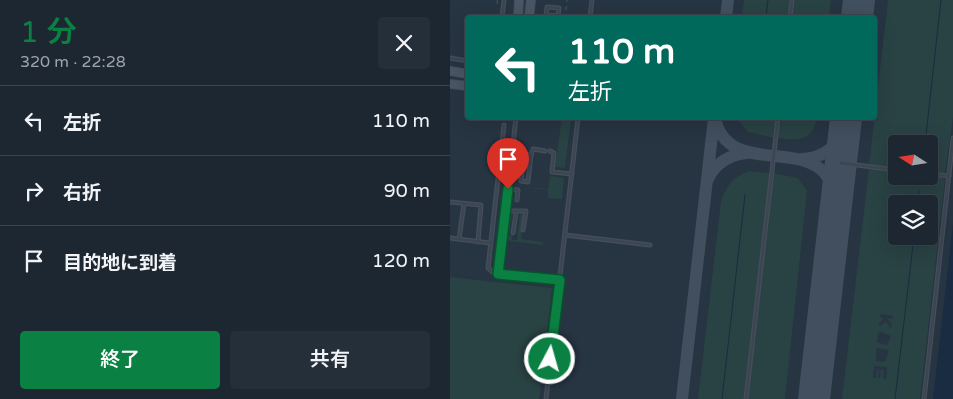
<!DOCTYPE html>
<html lang="ja">
<meta charset="utf-8">
<style>
body{margin:0;font-family:"Varela Round","Noto Sans JP",sans-serif;background:#252f3a;color:#f1f3f6;height:100vh;display:flex;flex-direction:column;font-size:19px;white-space:nowrap}
*{box-sizing:border-box;margin:0}
p{font-size:16px;color:#a0a5ac}
.icon{flex:none;width:28px;height:28px;fill:none;stroke:currentColor;stroke-width:2;stroke-linecap:round;stroke-linejoin:round}
.map{position:relative;flex:1;overflow:hidden}
.side{display:flex;flex-direction:column;background:#1d2732;width:450px}
.side>*{flex:none}
.banner{position:absolute;left:15px;top:15px;width:412px;height:105px;border-radius:5px;box-shadow:0 5px 20px #0002,0 0 0 1px #3b444d;background:#00695c;color:#fff;overflow:hidden}
.needle{width:32px;rotate:282deg}
.controls{position:absolute;left:438px;top:135px;display:grid;gap:10px}
.controls a{display:grid;place-items:center;width:50px;height:50px;border-radius:5px;background:#1d2732;box-shadow:0 5px 20px #0002,0 0 0 1px #3b444d;font-size:25px}
.pin{position:absolute;display:grid;place-items:center;width:42px;height:42px;color:#fff;margin:-51px -21px;border-radius:50% 50% 50% 0;rotate:-45deg;box-shadow:0 0 5px #0007}
.pin .icon{rotate:45deg}
.me{position:absolute;width:55px;margin:-28px;rotate:6deg;stroke-linejoin:round;filter:drop-shadow(0 0 4px #0008)}
.turn{display:flex;align-items:center;gap:18px;height:105px;padding:0 20px;font-size:22px}
.turn .icon{width:65px;height:65px;stroke-width:2.5}
.turn b{display:block;font-size:35px;line-height:42px}
.round{display:grid;place-items:center;flex:none;width:52px;height:52px;border-radius:5px;background:#252f3a}
.overview{display:flex;align-items:center;justify-content:space-between;height:85px;padding:0 20px}
h1{font-size:30px;font-weight:600;line-height:38px;color:#0b8043}
.action{display:flex;gap:10px;margin-top:auto;padding:10px 20px}
.action a{flex:1;height:58px;border-radius:5px;background:#0b8043;color:#fff;font-size:20px;font-weight:600;line-height:58px;text-align:center}
.action a+a{background:#252f3a;color:#f1f3f6}
ul{padding:0;list-style:none}
li{display:flex;align-items:center;gap:15px;height:70px;padding:0 20px;border-top:1px solid #3b444d}
li div{flex:1}
li b{display:block;font-size:19px}
li em{font-style:normal}
main{display:flex;flex:1;min-height:0}
.map>svg:first-child{display:block}
</style>
<main>
<section class="side">
<div class="overview"><div><h1>1 分</h1><p>320 m · 22:28</p></div><a class="round"><svg class="icon" aria-label="close" viewBox="0 0 24 24"><path d="M6 6l12 12M18 6L6 18"/></svg></a></div>
<ul>
<li><svg class="icon" aria-label="left" viewBox="0 0 24 24"><path d="M17 20v-9H6M10 6l-5 5 5 5"/></svg><div><b>左折</b></div><em>110 m</em></li>
<li><svg class="icon" aria-label="right" viewBox="0 0 24 24"><path d="M7 20v-9h11M14 6l5 5-5 5"/></svg><div><b>右折</b></div><em>90 m</em></li>
<li><svg class="icon" aria-label="arrive" viewBox="0 0 24 24"><path d="M6 21V4h12l-3 4 3 4H6"/></svg><div><b>目的地に到着</b></div><em>120 m</em></li>
</ul>
<div class="action"><a>終了</a><a>共有</a></div>
</section>
<div class="map">
<svg width="503" height="399" viewBox="0 0 503 399">
<rect width="100%" height="100%" fill="#273442"/>
<g fill="#294243" fill-rule="evenodd">
<polygon points="294,0 340,0 338,17 292,17"/>
<polygon points="343,0 381,0 379,17 341,18"/>
<polygon points="438,0 503,0 503,117 495,173 479,172 479,144 446,144 446,168 419,165"/>
<polygon points="112,118 121,118 115,168 105,167"/>
<polygon points="286,118 326,118 324,138 298,132"/>
<path d="M 332,118 L 367,118 C 363,141 347,141 327,138 Z"/>
<path d="M 419,168 L 446,171 L 446,176 L 479,175 L 495,179 L 470,399 L 392,399 ZM 446,204 L 479,204 L 479,236 L 446,236 ZM 431,314 L 443,316 L 442,319 L 437,318 L 442,325 L 441,328 L 436,322 L 429,326 L 429,323 L 434,319 L 430,317 ZM 431,332 L 441,336 L 437,345 L 427,342 L 428,333 ZM 426,348 L 439,350 L 435,362 L 426,361 ZM 424,366 L 437,367 L 436,379 L 433,379 L 434,370 L 431,369 L 430,378 L 428,378 L 429,369 L 427,369 L 426,378 L 423,378 Z"/>
<path d="M 299,171 L 320,173 L 294,399 L 248,399 L 271,201 C 277,185 283,177 299,171 Z"/>
<polygon points="323,173 348,178 357,191 335,399 297,399 303,346 306,339 306,319"/>
<polygon points="100,176 114,178 112,199 98,198 98,190 64,186 98,189"/>
<polygon points="70,212 74,213 71,239 93,242 92,245 60,241 57,238 60,214 62,215 59,235 62,236 62,240 67,240"/>
<polygon points="0,277 102,288 89,399 0,399"/>
</g>
<polygon fill="#1a2c41" points="503,224 503,399 483,399"/>
<g fill="none" stroke-linecap="round" stroke-linejoin="round">
<g stroke="#1a2c41" stroke-width="1">
<polyline points="316,18 318,0"/>
<polyline points="475,144 491,0"/>
<polyline points="468,204 469,191"/>
<polyline points="272,399 295,195"/>
<polyline points="445,399 464,236"/>
</g>
<g stroke="#424f5e" stroke-width="12">
<polyline points="276,18 278,0"/>
<path d="M 265,118 C 279,186 379,124 386,203"/>
<path d="M 352,159 C 374,158 389,146 395,125"/>
<path d="M 258,179 C 265,163 281,154 297,153"/>
<polyline points="232,399 264,118"/>
</g>
<g stroke="#424f5e" stroke-width="32">
<polyline points="407,18 409,0"/>
<polyline points="364,399 396,118"/>
</g>
<g stroke="#454f5b" stroke-width="5">
<g id="lane">
<polygon points="97,7 109,8 108,16 96,15"/>
<polyline points="52,18 54,0"/>
<polyline points="140,18 142,0"/>
<polyline points="340,18 342,0"/>
<polyline points="0,58 18,61"/>
<polyline points="54,125 38,268 45,274 109,280"/>
<polyline points="100,151 104,153 102,172 122,174"/>
<polyline points="62,152 81,155 78,182 71,181 74,155"/>
<polyline points="81,155 83,149 95,151"/>
<polyline points="391,163 446,170"/>
<polyline points="479,174 499,176"/>
<polyline points="58,189 68,190 67,200"/>
<polyline points="0,202 31,205 28,242"/>
<polyline points="56,211 76,211 73,230"/>
<polyline points="63,233 66,213"/>
<polyline points="115,235 200,245"/>
<polyline points="0,238 40,243"/>
<polyline points="9,239 14,204"/>
<polyline points="48,274 66,118"/>
<polyline points="96,399 128,118"/>
<polyline points="296,399 328,118"/>
<polyline points="474,399 503,138"/>
</g>
</g>
<g stroke="#454f5b" stroke-width="10">
<g id="secondary">
<polyline points="68,18 69,0"/>
<polyline points="79,18 81,0"/>
<polyline points="0,71 18,74"/>
<polyline points="0,84 18,86"/>
</g>
</g>
<g stroke="#425a5b" stroke-width="1" stroke-dasharray="4 4" stroke-linecap="butt">
<polyline points="47,0 48,8"/>
<polyline points="47,18 47,11"/>
<polyline points="115,18 117,0"/>
</g>
<use href="#lane" stroke="#3b4652" stroke-width="2.5"/>
<use href="#secondary" stroke="#4a5565" stroke-width="8"/>
</g>
<g fill="none" stroke-linecap="round" stroke-linejoin="round">
<g stroke="#07532c" stroke-width="12">
<polyline id="route" points="58,189 48,274 110,280 100,359"/>
</g>
<use href="#route" stroke="#0b8043" stroke-width="9"/>
</g>
</svg>
<div class="controls">
<a><svg class="needle" viewBox="-14 -14 28 28"><path d="M0-13l5 13h-10z" fill="#e53935"/><path d="M0 13l5-13h-10z" fill="#a0a5ac"/></svg></a>
<a><svg class="icon" aria-label="layers" viewBox="0 0 24 24"><path d="M12 4l9 5-9 5-9-5zM3 14l9 5 9-5"/></svg></a>
</div>
<div class="pin" style="left:58px;top:189px;background:#d93025"><svg class="icon" aria-label="arrive" viewBox="0 0 24 24"><path d="M6 21V4h12l-3 4 3 4H6"/></svg></div>
<svg class="me" style="left:100px;top:359px" viewBox="-20 -20 40 40"><circle r="17" fill="#0b8043" stroke="#fff" stroke-width="3"/><path d="M0-11L8 9 0 5-8 9z" fill="#fff"/></svg>
<div class="banner">
<div class="turn"><svg class="icon" aria-label="left" viewBox="0 0 24 24"><path d="M17 20v-9H6M10 6l-5 5 5 5"/></svg><div><b>110 m</b>左折</div></div>
</div>
</div>
</main>
